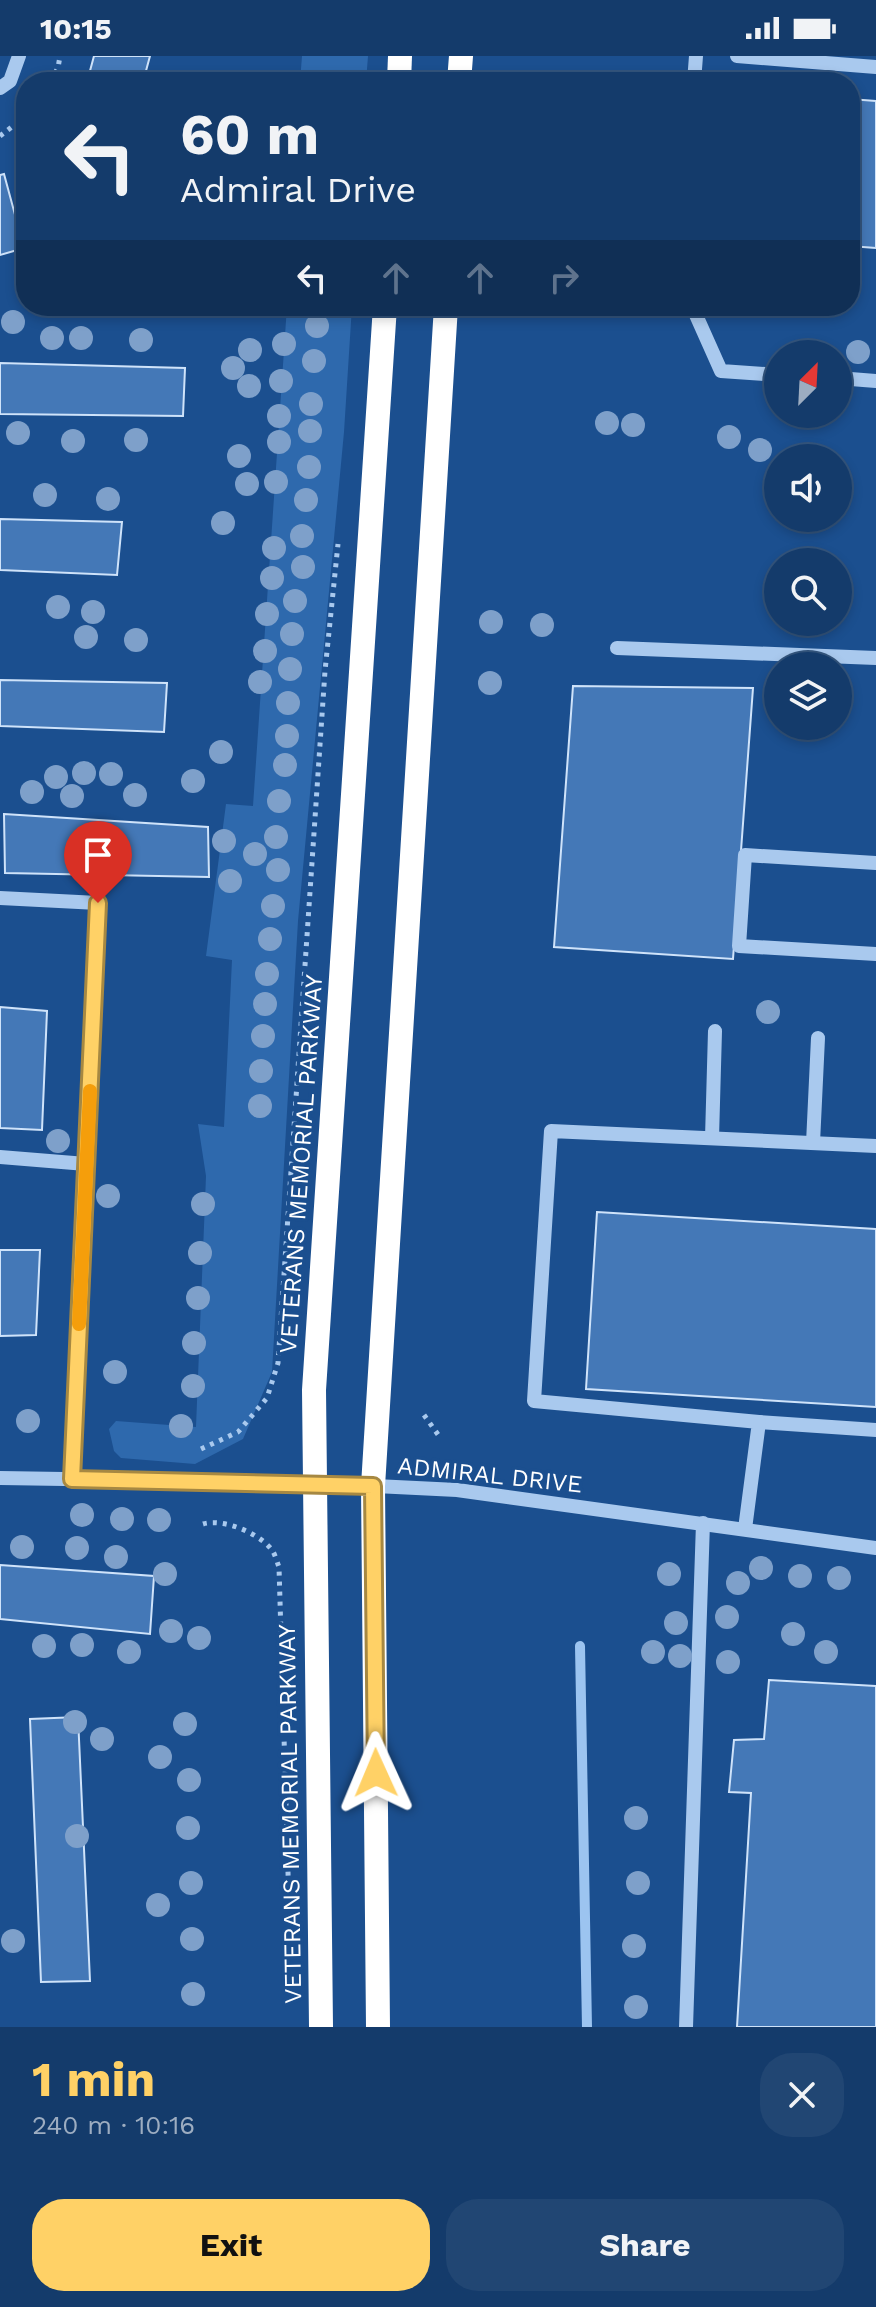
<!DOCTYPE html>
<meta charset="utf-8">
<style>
body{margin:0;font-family:"Work Sans",sans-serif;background:#214673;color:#f1f3f6;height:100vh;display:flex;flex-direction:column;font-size:30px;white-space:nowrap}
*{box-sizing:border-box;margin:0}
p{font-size:26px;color:#9dadc1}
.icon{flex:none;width:44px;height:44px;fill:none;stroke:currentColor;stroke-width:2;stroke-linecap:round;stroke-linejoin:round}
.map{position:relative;height:1971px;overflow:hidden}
.side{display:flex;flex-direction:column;background:#143b6b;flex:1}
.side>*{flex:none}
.hud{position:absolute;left:16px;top:16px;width:844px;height:244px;border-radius:32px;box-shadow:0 4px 12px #0003,0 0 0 2px #33557e;background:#143b6b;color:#f1f3f6;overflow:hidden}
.needle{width:52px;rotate:24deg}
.controls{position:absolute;left:764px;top:284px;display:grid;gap:16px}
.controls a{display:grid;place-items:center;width:88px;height:88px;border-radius:50%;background:#143b6b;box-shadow:0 4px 12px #0003,0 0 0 2px #33557e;font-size:40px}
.pin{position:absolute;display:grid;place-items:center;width:68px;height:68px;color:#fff;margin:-82px -34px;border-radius:50% 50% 50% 0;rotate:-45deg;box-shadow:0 0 8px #0007}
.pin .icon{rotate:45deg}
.me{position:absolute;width:88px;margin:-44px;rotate:359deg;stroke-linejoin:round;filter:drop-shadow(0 0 6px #0008)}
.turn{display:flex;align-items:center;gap:28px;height:168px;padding:0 32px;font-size:36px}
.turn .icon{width:104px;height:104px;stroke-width:2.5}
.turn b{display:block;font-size:56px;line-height:68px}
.lanes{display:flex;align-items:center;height:76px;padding:0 32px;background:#0003;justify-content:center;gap:40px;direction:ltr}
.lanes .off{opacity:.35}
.round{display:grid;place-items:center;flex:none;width:84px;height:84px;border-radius:32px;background:#214673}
.headline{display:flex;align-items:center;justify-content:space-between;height:136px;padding:0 32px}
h1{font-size:48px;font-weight:700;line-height:60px;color:#ffd166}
.primary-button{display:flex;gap:16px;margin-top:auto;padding:16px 32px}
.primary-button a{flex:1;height:92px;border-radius:32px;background:#ffd166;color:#111;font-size:32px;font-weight:700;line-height:92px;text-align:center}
.primary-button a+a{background:#214673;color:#f1f3f6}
.status{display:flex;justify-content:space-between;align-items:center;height:56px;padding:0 40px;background:#143b6b;direction:ltr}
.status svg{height:22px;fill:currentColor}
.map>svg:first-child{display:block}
</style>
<div class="status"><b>10:15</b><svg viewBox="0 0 49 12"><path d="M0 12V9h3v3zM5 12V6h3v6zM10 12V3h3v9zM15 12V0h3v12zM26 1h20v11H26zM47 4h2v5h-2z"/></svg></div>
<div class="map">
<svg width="876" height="1971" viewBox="0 0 876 1971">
<rect width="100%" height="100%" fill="#1b4f8f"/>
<g fill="#2e69ad">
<polygon points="302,0 368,0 366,26 300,26"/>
<polygon points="287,250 352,250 344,376 298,865 272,1316 243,1383 195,1408 121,1402 114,1395 109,1373 116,1365 196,1371 206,1120 198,1068 224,1071 232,904 206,900 226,748 253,750"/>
</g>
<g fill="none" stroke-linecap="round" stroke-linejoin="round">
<polyline stroke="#9cc4f0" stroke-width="10" points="580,1590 587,1971"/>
</g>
<g fill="#4478b7" stroke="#cfe3fa" stroke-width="2">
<polygon points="94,0 150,0 143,26 87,26"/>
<polygon points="850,43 876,45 876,192 850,190"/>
<polygon points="4,118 24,192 0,199 0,119"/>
<polygon points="0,307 185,312 183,360 0,358"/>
<polygon points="0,463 122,466 117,519 0,514"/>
<polygon points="0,624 167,627 164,676 0,670"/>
<polygon points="573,630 753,632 733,903 554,891"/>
<polygon points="4,758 208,771 209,821 5,817"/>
<polygon points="0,951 47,955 42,1074 0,1072"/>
<polygon points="597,1156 876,1173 876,1351 586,1333"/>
<polygon points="0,1194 40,1194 36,1279 0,1280"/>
<polygon points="0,1509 154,1520 150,1578 0,1563"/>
<polygon points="769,1624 876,1630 876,1971 737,1971 751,1737 729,1736 734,1684 764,1683"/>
<polygon points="78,1661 90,1925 41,1926 30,1663"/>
</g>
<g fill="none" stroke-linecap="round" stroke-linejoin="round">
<g stroke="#a9c9ee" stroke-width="5" stroke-dasharray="4 6" stroke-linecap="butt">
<polyline points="50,26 58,12 60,0"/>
<polyline points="0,80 26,60"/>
<polyline points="424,1359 439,1380"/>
<polyline points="201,1393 238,1376 267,1342 278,1307 325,615 338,488"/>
<path d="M 203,1468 C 223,1462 259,1477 272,1494 C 275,1498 277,1506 279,1511 L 289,1850"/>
</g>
<g stroke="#a9c9ee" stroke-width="14">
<polyline points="737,0 876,11"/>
<polyline points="694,26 696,0"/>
<polyline points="0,32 10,25 19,0"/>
<polyline points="692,250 721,315 778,319"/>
<polyline points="838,322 876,325"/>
<polyline points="617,592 876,602"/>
<polyline points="876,807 745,799 739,890 876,898"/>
<polyline points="0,842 98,847 72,1423"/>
<polyline points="712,1082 715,975"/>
<polyline points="813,1087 818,982"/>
<polyline points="0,1101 86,1108"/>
<polyline points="759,1366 876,1374"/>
<polyline points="0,1422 314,1427 457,1434 876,1492"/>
<polyline points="745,1473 759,1366 534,1345 551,1075 876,1090"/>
<polyline points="686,1971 703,1467"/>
</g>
<g stroke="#fff" stroke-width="24">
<polyline points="399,26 400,0"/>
<polyline points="459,26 461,0"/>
<polyline points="321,1971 314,1334 385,250"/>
<polyline points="378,1971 373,1430 446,250"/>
</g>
</g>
<g fill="#7ea0ca">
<circle cx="13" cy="266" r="12"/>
<circle cx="317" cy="270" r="12"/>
<circle cx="52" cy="282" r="12"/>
<circle cx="81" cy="282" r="12"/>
<circle cx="141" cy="284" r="12"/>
<circle cx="284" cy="288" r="12"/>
<circle cx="250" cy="294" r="12"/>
<circle cx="858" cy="296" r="12"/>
<circle cx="314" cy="305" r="12"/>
<circle cx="233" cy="312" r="12"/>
<circle cx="281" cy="325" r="12"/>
<circle cx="249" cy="330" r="12"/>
<circle cx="311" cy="348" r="12"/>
<circle cx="279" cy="360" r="12"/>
<circle cx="607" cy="367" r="12"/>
<circle cx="633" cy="369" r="12"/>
<circle cx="310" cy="375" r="12"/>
<circle cx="18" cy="377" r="12"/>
<circle cx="729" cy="381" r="12"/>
<circle cx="136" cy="384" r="12"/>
<circle cx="73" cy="385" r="12"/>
<circle cx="279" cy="386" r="12"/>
<circle cx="760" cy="394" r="12"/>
<circle cx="239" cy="400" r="12"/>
<circle cx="309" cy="411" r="12"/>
<circle cx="276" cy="426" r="12"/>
<circle cx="247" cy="428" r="12"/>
<circle cx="45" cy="439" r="12"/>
<circle cx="108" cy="443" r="12"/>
<circle cx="306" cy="444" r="12"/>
<circle cx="223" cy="467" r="12"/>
<circle cx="302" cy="480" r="12"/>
<circle cx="274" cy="492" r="12"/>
<circle cx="303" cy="511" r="12"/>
<circle cx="272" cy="522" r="12"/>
<circle cx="295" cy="545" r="12"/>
<circle cx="58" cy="551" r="12"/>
<circle cx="93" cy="556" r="12"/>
<circle cx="267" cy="558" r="12"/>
<circle cx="491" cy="566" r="12"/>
<circle cx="542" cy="569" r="12"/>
<circle cx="292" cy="578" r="12"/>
<circle cx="86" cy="581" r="12"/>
<circle cx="136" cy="584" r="12"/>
<circle cx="265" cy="595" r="12"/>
<circle cx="290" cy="613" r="12"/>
<circle cx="260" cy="626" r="12"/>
<circle cx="490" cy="627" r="12"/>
<circle cx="288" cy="647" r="12"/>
<circle cx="287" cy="680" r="12"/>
<circle cx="221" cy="696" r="12"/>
<circle cx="285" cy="709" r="12"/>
<circle cx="84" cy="717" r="12"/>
<circle cx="111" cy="718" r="12"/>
<circle cx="56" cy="721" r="12"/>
<circle cx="193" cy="725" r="12"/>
<circle cx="32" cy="736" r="12"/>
<circle cx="135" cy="739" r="12"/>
<circle cx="72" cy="740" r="12"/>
<circle cx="279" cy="745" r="12"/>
<circle cx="276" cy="781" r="12"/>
<circle cx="224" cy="785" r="12"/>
<circle cx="255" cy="798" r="12"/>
<circle cx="278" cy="814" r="12"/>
<circle cx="230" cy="825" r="12"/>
<circle cx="273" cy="850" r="12"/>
<circle cx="270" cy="883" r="12"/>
<circle cx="267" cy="918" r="12"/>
<circle cx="265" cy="948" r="12"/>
<circle cx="768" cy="956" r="12"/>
<circle cx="263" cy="980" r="12"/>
<circle cx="261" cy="1015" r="12"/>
<circle cx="260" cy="1050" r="12"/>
<circle cx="58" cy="1085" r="12"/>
<circle cx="108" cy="1140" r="12"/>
<circle cx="203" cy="1148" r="12"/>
<circle cx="200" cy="1197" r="12"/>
<circle cx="198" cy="1242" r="12"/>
<circle cx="194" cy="1287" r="12"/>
<circle cx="115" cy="1316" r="12"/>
<circle cx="193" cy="1330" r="12"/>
<circle cx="28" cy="1365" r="12"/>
<circle cx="181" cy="1370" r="12"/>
<circle cx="82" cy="1459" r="12"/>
<circle cx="122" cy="1463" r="12"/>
<circle cx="159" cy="1464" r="12"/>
<circle cx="22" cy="1491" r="12"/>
<circle cx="77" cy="1492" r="12"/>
<circle cx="116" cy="1501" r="12"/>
<circle cx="761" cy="1512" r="12"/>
<circle cx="165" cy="1518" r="12"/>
<circle cx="669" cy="1518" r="12"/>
<circle cx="800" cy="1520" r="12"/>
<circle cx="839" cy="1522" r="12"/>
<circle cx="738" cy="1527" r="12"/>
<circle cx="727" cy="1561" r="12"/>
<circle cx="676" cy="1567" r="12"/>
<circle cx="171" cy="1575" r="12"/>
<circle cx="793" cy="1578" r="12"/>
<circle cx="199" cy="1582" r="12"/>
<circle cx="82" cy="1589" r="12"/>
<circle cx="44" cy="1590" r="12"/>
<circle cx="129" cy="1596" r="12"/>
<circle cx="653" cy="1596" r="12"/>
<circle cx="826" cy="1596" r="12"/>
<circle cx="680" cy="1600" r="12"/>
<circle cx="728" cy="1606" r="12"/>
<circle cx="75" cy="1666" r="12"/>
<circle cx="185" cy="1668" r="12"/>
<circle cx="102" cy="1683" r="12"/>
<circle cx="160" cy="1701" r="12"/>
<circle cx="189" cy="1724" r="12"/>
<circle cx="636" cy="1762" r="12"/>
<circle cx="188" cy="1772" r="12"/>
<circle cx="77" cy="1780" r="12"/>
<circle cx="191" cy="1827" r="12"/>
<circle cx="638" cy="1827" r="12"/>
<circle cx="158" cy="1849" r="12"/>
<circle cx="192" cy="1883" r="12"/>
<circle cx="13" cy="1885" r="12"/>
<circle cx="634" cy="1890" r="12"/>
<circle cx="193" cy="1938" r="12"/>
<circle cx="636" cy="1951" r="12"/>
</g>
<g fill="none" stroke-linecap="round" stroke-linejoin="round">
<g stroke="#a68842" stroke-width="20">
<polyline id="route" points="98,847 72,1423 373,1430 376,1717"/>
</g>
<use href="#route" stroke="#ffd166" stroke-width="14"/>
<polyline stroke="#f59e0b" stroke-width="14" points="79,1268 90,1035"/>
</g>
<g text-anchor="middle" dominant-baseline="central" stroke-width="7" stroke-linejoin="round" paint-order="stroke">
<g font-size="24" fill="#fff" stroke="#1b4f8f">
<text transform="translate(301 1108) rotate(-86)">VETERANS MEMORIAL PARKWAY</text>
<text transform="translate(490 1419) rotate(6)">ADMIRAL DRIVE</text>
<text transform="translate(290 1758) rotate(-91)">VETERANS MEMORIAL PARKWAY</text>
</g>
</g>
</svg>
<div class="controls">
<a><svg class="needle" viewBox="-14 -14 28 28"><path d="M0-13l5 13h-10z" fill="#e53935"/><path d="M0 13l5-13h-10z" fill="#9dadc1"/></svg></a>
<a><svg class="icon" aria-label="sound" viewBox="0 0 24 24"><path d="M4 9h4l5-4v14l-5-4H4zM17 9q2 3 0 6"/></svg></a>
<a><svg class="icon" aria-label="search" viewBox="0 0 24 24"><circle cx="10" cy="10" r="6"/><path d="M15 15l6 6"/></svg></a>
<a><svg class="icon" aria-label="layers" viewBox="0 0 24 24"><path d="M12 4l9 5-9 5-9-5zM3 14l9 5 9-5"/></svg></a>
</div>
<div class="pin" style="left:98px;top:847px;background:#d93025"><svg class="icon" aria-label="arrive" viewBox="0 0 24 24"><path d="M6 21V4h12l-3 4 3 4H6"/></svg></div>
<svg class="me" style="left:376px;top:1717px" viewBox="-20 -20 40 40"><path d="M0-17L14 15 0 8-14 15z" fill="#ffd166" stroke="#fff" stroke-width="4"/></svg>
<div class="hud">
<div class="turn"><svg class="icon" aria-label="left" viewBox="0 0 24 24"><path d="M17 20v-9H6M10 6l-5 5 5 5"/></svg><div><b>60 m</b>Admiral Drive</div></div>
<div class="lanes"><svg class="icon" aria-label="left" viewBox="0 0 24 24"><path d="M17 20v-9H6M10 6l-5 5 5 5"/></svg><svg class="icon off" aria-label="ahead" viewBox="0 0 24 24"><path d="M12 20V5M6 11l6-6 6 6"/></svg><svg class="icon off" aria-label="ahead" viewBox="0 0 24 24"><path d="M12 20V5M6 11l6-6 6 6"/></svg><svg class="icon off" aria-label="right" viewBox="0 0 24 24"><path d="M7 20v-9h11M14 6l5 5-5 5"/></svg></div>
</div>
</div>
<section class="side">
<div class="headline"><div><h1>1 min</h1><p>240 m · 10:16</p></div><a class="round"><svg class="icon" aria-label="close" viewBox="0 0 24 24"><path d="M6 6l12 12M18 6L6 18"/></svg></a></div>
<div class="primary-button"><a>Exit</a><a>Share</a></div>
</section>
